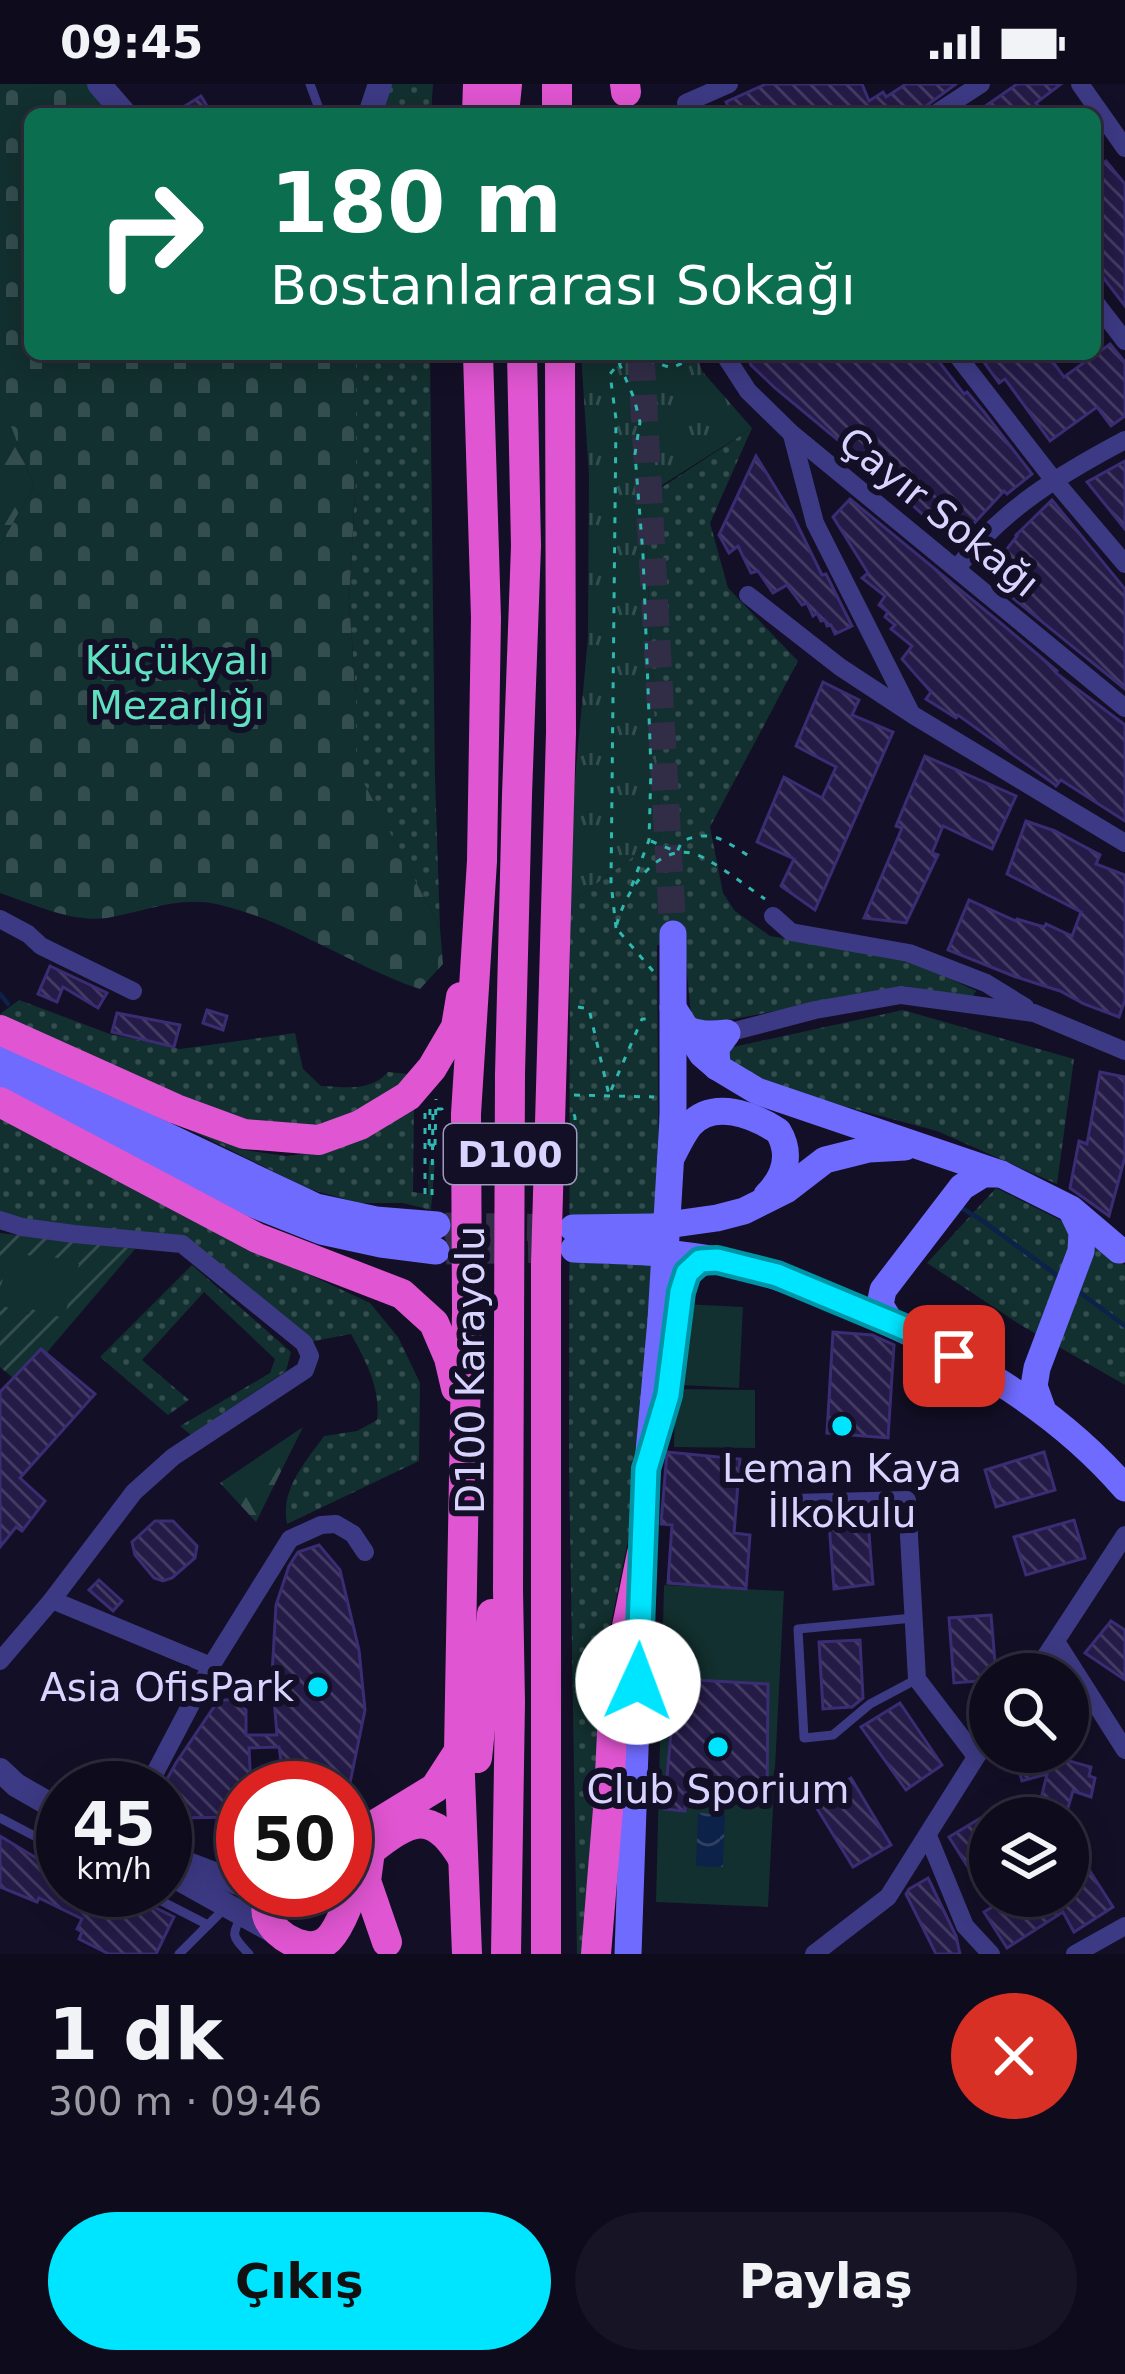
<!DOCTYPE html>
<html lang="tr">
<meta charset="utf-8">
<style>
body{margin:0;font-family:"DejaVu Sans",sans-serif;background:#171425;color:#f1f3f6;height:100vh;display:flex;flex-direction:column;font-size:45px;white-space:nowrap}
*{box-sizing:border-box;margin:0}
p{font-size:39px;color:#9b9ba3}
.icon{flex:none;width:66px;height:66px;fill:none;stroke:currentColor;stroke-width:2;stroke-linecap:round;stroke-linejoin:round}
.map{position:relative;height:1870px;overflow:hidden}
.side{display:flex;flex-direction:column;background:#0e0b1c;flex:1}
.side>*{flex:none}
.top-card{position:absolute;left:24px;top:24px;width:1077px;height:252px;border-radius:18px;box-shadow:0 6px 30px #0003,0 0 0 3px #2e2b3b;background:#0b6e4f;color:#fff;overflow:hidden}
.buttons{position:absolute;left:969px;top:1569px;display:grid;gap:24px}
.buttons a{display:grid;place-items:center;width:120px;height:120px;border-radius:50%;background:#0e0b1c;box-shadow:0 6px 30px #0003,0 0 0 3px #2e2b3b;font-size:60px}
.speed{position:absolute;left:36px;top:1677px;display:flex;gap:24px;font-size:60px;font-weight:700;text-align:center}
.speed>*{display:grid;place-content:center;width:156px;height:156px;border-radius:50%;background:#0e0b1c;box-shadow:0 6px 30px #0003,0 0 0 3px #2e2b3b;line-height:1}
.speed small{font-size:30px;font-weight:400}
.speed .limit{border:18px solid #d22;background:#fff;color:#111}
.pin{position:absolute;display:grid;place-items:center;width:102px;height:102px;color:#fff;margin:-51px;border-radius:24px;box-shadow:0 6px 18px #0006}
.me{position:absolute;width:132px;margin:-66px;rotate:2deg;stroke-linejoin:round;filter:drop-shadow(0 0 9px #0008)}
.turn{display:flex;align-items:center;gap:42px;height:252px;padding:0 48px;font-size:54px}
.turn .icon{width:156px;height:156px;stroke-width:2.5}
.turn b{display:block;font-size:84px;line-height:102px}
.round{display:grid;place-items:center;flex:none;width:126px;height:126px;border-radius:63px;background:#171425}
.summary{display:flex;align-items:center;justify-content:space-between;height:204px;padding:0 48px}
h1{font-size:72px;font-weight:600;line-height:90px}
.cta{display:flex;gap:24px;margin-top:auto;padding:24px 48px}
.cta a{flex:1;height:138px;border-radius:72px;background:#00e5ff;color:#111;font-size:48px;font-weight:600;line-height:138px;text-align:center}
.cta a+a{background:#171425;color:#f1f3f6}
.status{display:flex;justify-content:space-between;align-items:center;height:84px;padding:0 60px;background:#0e0b1c;direction:ltr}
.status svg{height:33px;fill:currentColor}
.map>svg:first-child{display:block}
</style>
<div class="status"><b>09:45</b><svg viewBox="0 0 49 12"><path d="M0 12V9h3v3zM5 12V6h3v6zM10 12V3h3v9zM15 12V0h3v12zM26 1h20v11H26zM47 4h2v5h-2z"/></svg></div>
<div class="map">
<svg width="1125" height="1870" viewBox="0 0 1125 1870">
<defs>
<pattern id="grass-dots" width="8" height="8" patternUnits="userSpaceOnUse" patternTransform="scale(3)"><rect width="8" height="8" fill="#12302f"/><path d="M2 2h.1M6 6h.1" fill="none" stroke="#344d4e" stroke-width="1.8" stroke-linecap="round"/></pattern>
<pattern id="forest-firs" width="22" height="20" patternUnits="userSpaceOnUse" patternTransform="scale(3)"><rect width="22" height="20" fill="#12302f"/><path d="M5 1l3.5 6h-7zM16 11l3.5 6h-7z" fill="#344d4e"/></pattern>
<pattern id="cemetery-stones" width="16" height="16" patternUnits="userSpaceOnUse" patternTransform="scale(3)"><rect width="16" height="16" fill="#12302f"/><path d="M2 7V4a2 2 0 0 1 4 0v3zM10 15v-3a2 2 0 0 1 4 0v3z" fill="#344d4e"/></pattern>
<pattern id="park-tufts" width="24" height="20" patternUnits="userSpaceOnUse" patternTransform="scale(3)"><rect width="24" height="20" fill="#12302f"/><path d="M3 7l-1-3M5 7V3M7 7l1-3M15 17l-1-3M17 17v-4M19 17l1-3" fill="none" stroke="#344d4e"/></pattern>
<pattern id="garden-furrows" width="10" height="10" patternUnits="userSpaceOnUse" patternTransform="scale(3)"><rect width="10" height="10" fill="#12302f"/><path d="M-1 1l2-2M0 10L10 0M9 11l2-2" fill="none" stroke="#344d4e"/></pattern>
<pattern id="water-waves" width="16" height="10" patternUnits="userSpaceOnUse" patternTransform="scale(3)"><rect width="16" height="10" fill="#0c2248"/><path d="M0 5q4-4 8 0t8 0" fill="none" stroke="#2f4163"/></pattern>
<pattern id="building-back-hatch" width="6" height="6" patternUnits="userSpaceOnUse" patternTransform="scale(3)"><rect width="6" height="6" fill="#241b47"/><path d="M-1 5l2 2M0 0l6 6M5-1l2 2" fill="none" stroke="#433b63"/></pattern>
</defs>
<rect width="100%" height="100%" fill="#130f26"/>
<g fill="url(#grass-dots)">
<polygon points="390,0 433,0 431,30 384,30"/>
<polygon points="356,270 430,270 435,694 440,844 356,685 356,610 349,518 356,391"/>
<polygon points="752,344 710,439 728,504 798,577 710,743 723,809 735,827 770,852 906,874 976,907 972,914 905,902 703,941 691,931 684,859 657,861 659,1132 630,1447 604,1573 598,1761 589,1870 577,1870 569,1380 570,819 660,753 644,415"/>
<path d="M 19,916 L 110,950 L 180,965 L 295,949 L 303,985 L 321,1002 C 346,1003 370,1008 388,988 L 408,990 L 402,999 L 340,1037 L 307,1045 L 261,1044 L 0,939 L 0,930 Z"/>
<polygon points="903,926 1074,975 1057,1100 937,1047 817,1015 725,982 724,965"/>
<polygon points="414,1021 413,1108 428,1110 429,1077 435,1077 431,1126 403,1119 359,1119 309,1105 146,1024 244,1066 286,1072 312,1069"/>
<path d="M 0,1031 L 195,1137 L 370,1219 L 398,1253 L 420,1299 L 419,1377 L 287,1440 C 280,1405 305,1379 324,1352 L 357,1347 L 377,1336 C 381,1305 366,1277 351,1250 L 304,1259 L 182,1160 L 0,1133 Z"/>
<polygon points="996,1104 1078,1145 1125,1181 1125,1301 1019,1240 927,1179"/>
<polygon points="192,1181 291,1268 286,1287 191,1351 180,1342 270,1289 275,1275 204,1208 142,1276 189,1316 168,1331 100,1273"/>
</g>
<g fill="url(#forest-firs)">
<polygon points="0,312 34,403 0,461"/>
<polygon points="303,1343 256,1438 220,1399"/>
</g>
<path fill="url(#cemetery-stones)" d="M 0,0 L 87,0 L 111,30 L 30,30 L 30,270 L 356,270 L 356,391 L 349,518 L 356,610 L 356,684 L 440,844 L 443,880 L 420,905 C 350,882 289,836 216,820 C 178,812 144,828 107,834 C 72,839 33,820 0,809 L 0,461 L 34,403 L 0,313 Z"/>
<polygon fill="url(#park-tufts)" points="581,270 696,270 702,287 752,344 659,403 644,415 660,753 570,819 572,729 588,553 589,392"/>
<polygon fill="url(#garden-furrows)" points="0,1149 135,1165 20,1300 0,1283"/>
<g fill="#12302f">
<polygon points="11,1166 44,1176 46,1171 79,1180 64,1234 31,1225 29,1230 0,1221 0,1206"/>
<polygon points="684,1220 743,1223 739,1304 681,1301"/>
<polygon points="675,1305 755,1306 755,1364 674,1363"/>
<polygon points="664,1501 784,1507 768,1823 656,1818"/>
</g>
<polygon fill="url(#water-waves)" points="698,1729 725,1730 723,1783 696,1782"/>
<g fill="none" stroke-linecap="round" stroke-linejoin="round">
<g stroke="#0c2248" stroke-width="4.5">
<polyline points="0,910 8,920"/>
<polyline points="958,1122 983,1137 1062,1195"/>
<polyline points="1075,1205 1125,1242"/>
</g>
</g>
<g fill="url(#building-back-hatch)" stroke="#3b2d73" stroke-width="3">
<polygon points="766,0 862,0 869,17 883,8 886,13 906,0 956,0 915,30 849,30 851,28 849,25 840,30 732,30 726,18"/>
<polygon points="1017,0 1061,0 1036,19 1044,30 974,30"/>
<polygon points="201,12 212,30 172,30"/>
<polygon points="1106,77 1125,100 1125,222 1095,183 1095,85"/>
<polygon points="1110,260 1125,278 1125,332 1111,342 1097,323 1050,357 1005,295 999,299 978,270 1047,270 1064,293"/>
<polygon points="746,270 933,270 964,310 967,308 984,328 1032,390 1007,410 1004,407 955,460 874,386 775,304 751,281"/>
<polygon points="756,372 793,432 822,491 826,490 852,542 835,550 831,541 827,542 825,536 821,537 817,529 813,532 807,519 802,521 787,501 773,509 758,487 751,489 738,462 729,469 719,451"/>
<polygon points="1125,377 1125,445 1087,398"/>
<polygon points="850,415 1003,541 1057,587 1056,589 1125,641 1125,737 1061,696 1056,702 1054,700 958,631 956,634 926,615 931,608 902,575 912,562 891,545 895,541 885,533 888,528 879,521 885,512 862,494 868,489 833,433"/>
<polygon points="1052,416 1125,505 1125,605 1014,515 994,495 993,483 1017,452 1016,451"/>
<polygon points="823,598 859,616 852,631 893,648 815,826 781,802 794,775 757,758 784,693 822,714 836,683 796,662"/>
<polygon points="925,672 1016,712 992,765 943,742 932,769 938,771 906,839 864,834 902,744 896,742"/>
<polygon points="1026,737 1055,747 1100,771 1096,780 1125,791 1125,916 1119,933 1084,920 1060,907 1016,893 948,866 969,816 1016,837 1017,835 1044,843 1046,840 1072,852 1081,828 1007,790"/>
<polygon points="50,882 107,909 98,924 63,903 57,918 38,910"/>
<polygon points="207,926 227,932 223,946 203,939"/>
<polygon points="117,929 180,941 174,963 112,948"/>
<polygon points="1100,988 1125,993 1125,1073 1109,1132 1070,1104 1079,1057 1087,1060"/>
<polygon points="833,1248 872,1251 894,1261 888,1354 827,1349"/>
<polygon points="41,1265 95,1310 20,1394 45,1417 22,1447 16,1443 0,1463 0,1308"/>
<polygon points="667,1368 740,1375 734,1449 750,1451 746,1505 668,1499 672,1441 661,1440"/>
<polygon points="1044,1368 1055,1406 996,1423 985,1386"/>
<polygon points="1074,1436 1085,1474 1026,1491 1014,1453"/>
<polygon points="155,1437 173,1437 197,1462 195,1474 172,1494 163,1497 154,1494 135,1471 132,1458"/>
<polygon points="868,1437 873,1500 834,1505 829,1439"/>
<polygon points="319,1461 340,1486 359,1566 365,1626 349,1704 288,1704 284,1698 279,1663 249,1664 251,1704 243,1704 243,1728 235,1733 179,1734 166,1728 165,1704 162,1704 176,1679 218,1617 233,1615 246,1626 246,1651 277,1651 272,1591 276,1521 289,1482 298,1468"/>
<polygon points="99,1496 122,1517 113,1527 89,1506"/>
<polygon points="991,1531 996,1590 990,1590 990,1596 954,1599 949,1534"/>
<polygon points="1111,1537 1125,1546 1125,1596 1085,1569"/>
<polygon points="860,1556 863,1614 852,1623 823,1625 819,1558"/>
<polygon points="676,1595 768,1600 767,1719 741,1719 741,1714 685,1709 685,1727 664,1725"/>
<polygon points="900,1619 942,1681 906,1706 861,1643"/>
<polygon points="1033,1668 1061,1668 1069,1677 1091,1683 1089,1692 1095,1694 1091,1713 1073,1707 1068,1724 1058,1721 1056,1727 1039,1723 1047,1690 1022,1697 1015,1672"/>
<polygon points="851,1694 891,1761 853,1783 813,1718"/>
<polygon points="984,1732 990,1741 990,1818 949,1753"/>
<polygon points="0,1752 63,1790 63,1806 129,1806 136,1814 174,1833 156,1870 109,1870 79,1855 82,1848 77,1845 82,1835 39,1814 37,1818 0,1803"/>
<polygon points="1081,1773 1113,1823 1074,1848 1063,1828 1007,1864 984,1828 1010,1812 1068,1812 1068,1781"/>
<polygon points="928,1794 956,1852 960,1870 936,1870 906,1810 909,1805"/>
</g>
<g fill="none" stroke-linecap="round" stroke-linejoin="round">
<g stroke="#312d47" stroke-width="27" stroke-dasharray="27 14" stroke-linecap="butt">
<polyline points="641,270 673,850"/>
<polyline points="445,1142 568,1144"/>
<polyline points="446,1167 564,1165"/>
</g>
<g stroke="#2fb8b0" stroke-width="3" stroke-dasharray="6 9" stroke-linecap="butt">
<polyline points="619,279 634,314 640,338 635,370 643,471 651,685 649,756 631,804"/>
<path d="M 651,757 L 677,768 L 682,757 C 713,745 723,756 749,772"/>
<polyline points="616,844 611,798 616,335 610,290 619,279 634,272 672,284 701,270"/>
<path d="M 653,887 L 616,844 C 623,810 659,753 700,772 C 723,783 744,801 765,815"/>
<polyline points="578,923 589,925 609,1011 642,935 653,935"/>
<polyline points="574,1011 654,1013"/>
<polyline points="429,1061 430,1025 425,1025 425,1111 432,1112 433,1025 442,1025 442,1027"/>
<polyline points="435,1061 436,1015"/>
<polyline points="571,1062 575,1062 575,1033 573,1028"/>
</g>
<g stroke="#3d3a85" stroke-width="9">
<polyline points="310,0 321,30"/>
<polyline points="913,1534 798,1545 804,1654 833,1651 870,1620 917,1595"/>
<polyline points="0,1734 63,1767"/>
<polyline points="165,1737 183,1745 174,1770"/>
<polyline points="140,1806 208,1841"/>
<path d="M 244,1830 C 229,1851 233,1853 249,1870"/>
<polyline points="179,1870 225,1824"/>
</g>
<g stroke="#3d3a85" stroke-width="18">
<polyline points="1080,0 1125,64"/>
<polyline points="686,19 729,0"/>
<polyline points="935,30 981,0"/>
<polyline points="1095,218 1125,257"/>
<polyline points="724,270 748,307 791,349 1125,624"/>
<polyline points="956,270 1053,395 1125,480"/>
<polyline points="792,351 815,439 910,627"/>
<path d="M 957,484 C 1004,424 1059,391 1125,356"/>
<polyline points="748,511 840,583 913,631 1125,759"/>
<polyline points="773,832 791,848 909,869 986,899 1025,923"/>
<polyline points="0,835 28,850 41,862 133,907"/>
<polyline points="727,949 815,926 901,911 1034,929 1125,967"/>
<polyline points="0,1136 22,1143 74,1150 182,1160 304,1259 310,1272 305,1286 173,1373 134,1408 52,1516 0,1577"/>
<polyline points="794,1419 907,1416 917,1595 975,1671"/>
<polyline points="52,1516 211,1582"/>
<polyline points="1057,1559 1125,1666"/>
<polyline points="1034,1590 1125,1451"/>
<polyline points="147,1704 211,1582 290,1455 321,1441 336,1440 353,1450 365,1468"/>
<polyline points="928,1752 965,1842 991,1870"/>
<polyline points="814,1870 888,1813 990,1651"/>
<polyline points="1075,1870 1125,1842"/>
</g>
<g stroke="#3d3a85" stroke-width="24">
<polyline points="99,0 125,30"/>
<polyline points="370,30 380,0"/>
<polyline points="0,1686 16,1701 63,1728"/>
<polyline points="167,1772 243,1801"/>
<polyline points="165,1787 278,1850"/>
</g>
<g stroke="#6f6bff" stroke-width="27">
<polyline points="673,850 673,1034"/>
<polyline points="673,924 702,970 717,983 757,1007 1001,1090 1071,1125 1119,1166"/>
<path d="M 683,944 C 699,951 710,951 727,949 L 716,964 L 717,983"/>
<polyline points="0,973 316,1123 376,1136 437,1141"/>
<polyline points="0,995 67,1024 253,1120 321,1147 381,1160 436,1167"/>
<path d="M 671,1074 C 677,1063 682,1051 690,1041 C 714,1015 753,1031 778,1047 C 792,1070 785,1093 767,1111"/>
<polyline points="573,1144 653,1143 717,1134 744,1127 786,1106 825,1076 869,1065 905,1063"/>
<path d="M 574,1165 C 623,1167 674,1167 721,1177 C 764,1186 803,1202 843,1219 C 947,1262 1051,1318 1125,1404"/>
<polyline points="891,1239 880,1221 883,1206 962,1103 983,1090 1001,1090"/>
<path d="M 674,1263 C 678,1233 674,1179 713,1176"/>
<polyline points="1043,1327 1034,1302 1037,1284 1081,1167 1082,1148 1072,1127"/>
<polyline points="628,1870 643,1434 661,1236"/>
</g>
<g stroke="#e055d1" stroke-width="30">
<polyline points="557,0 557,30"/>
<polyline points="625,0 626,8"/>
<polyline points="477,30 478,0"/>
<polyline points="504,30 507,0"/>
<polyline points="0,946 176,1025 244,1050 319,1056 360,1041 408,1012 432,984 456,943 461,913"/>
<polyline points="0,1018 257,1154 402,1210 434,1239 449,1274 456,1304"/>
<polyline points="477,1674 492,1530"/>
<polyline points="345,1759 435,1704 459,1667"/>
<path d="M 273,1806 C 268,1815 264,1824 268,1834 C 276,1853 307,1870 325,1858 C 341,1848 356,1797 365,1778"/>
<path d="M 387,1858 L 366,1797 L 370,1767 C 410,1734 433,1724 463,1775"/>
<polyline points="467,1870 459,1667 467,1228 466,1030 482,777 486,534 478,270"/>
<polyline points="506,1870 510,1618 508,1505 510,990 517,711 526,462 522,270"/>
<polyline points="546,1870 546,1181 561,649 560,270"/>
<polyline points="596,1870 609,1713 614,1606 642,1469"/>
</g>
<polyline stroke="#2fb8b0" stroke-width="3" stroke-dasharray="6 9" stroke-linecap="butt" points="429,1061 564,1062"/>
<polyline stroke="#6f6bff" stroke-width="27" points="661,1236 673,1034"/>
</g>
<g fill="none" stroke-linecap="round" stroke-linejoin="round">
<g stroke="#0095a6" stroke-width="30">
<polyline id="route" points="638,1598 646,1385 668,1311 681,1208 687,1189 700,1177 717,1176 777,1191 916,1249 954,1272"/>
</g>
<use href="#route" stroke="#00e5ff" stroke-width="21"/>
</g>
<g fill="#00e5ff" stroke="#130f26" stroke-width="4.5">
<circle cx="842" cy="1342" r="12"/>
<circle cx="318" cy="1603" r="12"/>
<circle cx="718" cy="1663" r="12"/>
</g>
<g text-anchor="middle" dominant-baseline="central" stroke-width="12" stroke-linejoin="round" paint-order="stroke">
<rect fill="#130f26" stroke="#9e99be" stroke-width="3" x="444" y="1040" width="132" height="60" rx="9"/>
<g font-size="36" font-weight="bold" fill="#d9d4ff">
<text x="510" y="1070">D100</text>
</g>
<g font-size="39" fill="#d9d4ff" stroke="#130f26">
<text transform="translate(939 428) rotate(39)">Çayır Sokağı</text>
<text transform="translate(470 1286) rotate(-90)">D100 Karayolu</text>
</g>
<g font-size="39" fill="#5fe0c0" stroke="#130f26">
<text x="177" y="576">Küçükyalı<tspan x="177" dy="45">Mezarlığı</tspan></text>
</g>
<g font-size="39" fill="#d9d4ff" stroke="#130f26">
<text x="842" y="1384">Leman Kaya<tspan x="842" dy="45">İlkokulu</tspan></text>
<text x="294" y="1603" text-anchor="end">Asia OfisPark</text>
<text x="718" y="1705">Club Sporium</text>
</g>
</g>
</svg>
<div class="buttons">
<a><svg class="icon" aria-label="search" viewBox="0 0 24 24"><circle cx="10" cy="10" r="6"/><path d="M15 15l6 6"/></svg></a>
<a><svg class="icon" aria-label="layers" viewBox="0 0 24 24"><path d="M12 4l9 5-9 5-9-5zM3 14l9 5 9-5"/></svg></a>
</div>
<div class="speed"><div>45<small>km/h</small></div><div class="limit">50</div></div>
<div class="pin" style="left:954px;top:1272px;background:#d93025"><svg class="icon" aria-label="arrive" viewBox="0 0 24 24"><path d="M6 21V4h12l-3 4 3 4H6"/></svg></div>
<svg class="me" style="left:638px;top:1598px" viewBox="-20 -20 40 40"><circle r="19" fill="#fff"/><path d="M0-13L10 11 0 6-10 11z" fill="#00e5ff"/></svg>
<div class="top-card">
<div class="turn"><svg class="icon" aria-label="right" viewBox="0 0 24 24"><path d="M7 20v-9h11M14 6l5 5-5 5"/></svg><div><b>180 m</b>Bostanlararası Sokağı</div></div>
</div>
</div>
<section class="side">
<div class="summary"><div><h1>1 dk</h1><p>300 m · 09:46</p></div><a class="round" style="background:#d93025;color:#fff"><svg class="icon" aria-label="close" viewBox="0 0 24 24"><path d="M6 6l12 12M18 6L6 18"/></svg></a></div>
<div class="cta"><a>Çıkış</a><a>Paylaş</a></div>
</section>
